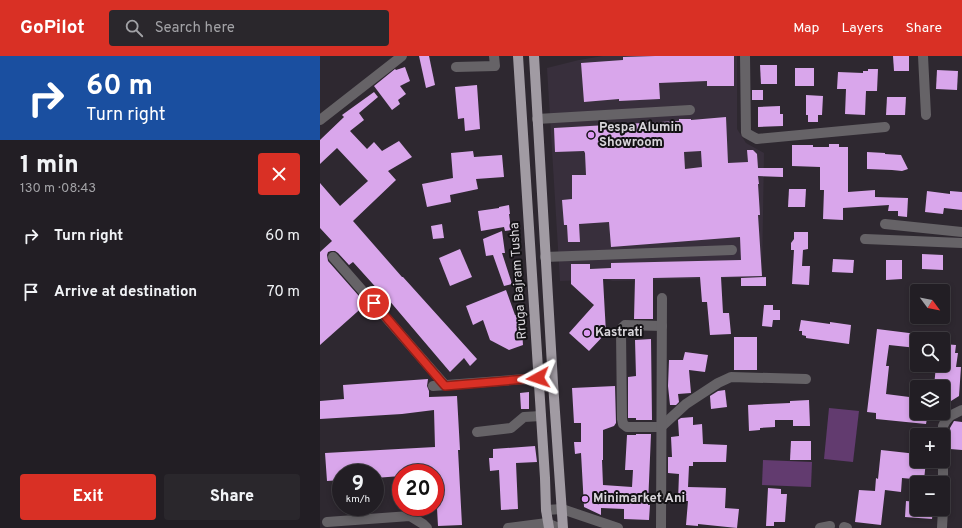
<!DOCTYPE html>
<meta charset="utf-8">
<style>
body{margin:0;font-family:Overpass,sans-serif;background:#2a272c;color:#f1f3f6;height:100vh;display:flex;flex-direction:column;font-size:15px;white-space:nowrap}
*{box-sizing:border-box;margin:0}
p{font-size:13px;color:#a2a2a6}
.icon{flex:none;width:22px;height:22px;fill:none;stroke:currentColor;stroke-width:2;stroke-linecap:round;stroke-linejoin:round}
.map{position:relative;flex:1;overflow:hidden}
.panel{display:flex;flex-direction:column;background:#221e24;width:320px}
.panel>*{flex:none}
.hud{background:#1a4fa0;color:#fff;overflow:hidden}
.needle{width:26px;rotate:122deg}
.buttons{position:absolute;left:590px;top:228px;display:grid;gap:8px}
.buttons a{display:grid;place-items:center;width:40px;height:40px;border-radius:4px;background:#221e24;box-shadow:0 2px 6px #0003,0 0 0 1px #3f3c41;font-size:20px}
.speed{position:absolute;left:12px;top:408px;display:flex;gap:8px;font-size:20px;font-weight:700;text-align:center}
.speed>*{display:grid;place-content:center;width:52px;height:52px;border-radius:50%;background:#221e24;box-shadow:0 2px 6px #0003,0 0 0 1px #3f3c41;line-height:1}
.speed small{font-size:10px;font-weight:400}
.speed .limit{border:6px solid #d22;background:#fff;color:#111}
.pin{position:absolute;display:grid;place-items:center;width:34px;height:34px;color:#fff;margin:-17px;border:2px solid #fff;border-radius:50%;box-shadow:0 1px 4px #0007}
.me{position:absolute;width:44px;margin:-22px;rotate:265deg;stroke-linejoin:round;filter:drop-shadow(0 0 3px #0008)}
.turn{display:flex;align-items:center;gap:14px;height:84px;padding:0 20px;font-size:18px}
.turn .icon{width:52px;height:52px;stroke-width:2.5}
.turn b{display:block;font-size:28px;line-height:34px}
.round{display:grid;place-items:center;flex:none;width:42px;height:42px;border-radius:4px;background:#2a272c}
.summary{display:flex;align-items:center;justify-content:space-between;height:68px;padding:0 20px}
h1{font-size:24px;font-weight:800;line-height:30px}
.primary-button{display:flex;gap:8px;margin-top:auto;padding:8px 20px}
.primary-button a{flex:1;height:46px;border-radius:4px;background:#d93025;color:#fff;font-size:16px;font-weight:800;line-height:46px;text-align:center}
.primary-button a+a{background:#2a272c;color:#f1f3f6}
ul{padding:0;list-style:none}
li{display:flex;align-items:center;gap:12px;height:56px;padding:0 20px}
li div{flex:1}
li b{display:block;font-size:15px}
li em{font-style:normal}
header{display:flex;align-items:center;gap:24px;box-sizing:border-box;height:56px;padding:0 20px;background:#d93025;color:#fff}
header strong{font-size:19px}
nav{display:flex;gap:22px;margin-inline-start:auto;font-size:14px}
.search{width:280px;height:36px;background:#2a272c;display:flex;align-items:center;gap:10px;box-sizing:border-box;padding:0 14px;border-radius:4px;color:#a2a2a6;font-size:15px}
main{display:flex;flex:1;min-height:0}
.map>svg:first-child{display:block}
</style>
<header>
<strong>GoPilot</strong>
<div class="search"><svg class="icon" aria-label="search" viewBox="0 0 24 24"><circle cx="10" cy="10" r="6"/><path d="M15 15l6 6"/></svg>Search here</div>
<nav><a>Map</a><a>Layers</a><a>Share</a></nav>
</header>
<main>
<section class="panel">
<div class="hud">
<div class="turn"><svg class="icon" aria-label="right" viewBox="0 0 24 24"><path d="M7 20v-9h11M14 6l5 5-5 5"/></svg><div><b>60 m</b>Turn right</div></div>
</div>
<div class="summary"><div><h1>1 min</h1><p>130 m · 08:43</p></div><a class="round" style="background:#d93025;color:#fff"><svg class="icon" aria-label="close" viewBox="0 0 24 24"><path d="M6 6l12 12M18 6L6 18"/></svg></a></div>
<ul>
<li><svg class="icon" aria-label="right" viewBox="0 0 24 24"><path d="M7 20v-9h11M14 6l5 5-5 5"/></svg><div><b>Turn right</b></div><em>60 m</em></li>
<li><svg class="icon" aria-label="arrive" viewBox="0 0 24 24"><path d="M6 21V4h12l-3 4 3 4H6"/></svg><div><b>Arrive at destination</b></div><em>70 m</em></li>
</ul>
<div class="primary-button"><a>Exit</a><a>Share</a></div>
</section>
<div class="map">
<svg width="642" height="472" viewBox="0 0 642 472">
<rect width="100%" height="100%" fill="#2e2830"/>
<polygon fill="#382f3c" points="283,0 417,0 417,73 426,87 444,97 442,221 293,225 285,223 240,225 227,12 259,4"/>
<g fill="#623b6f">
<polygon points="509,352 539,355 533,406 504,403"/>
<polygon points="443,404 492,406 491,431 442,429"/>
</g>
<g fill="#d9a6eb" fill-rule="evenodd">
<polygon points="99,0 109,0 115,29 106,32"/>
<polygon points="335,0 414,0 414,30 387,30 387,25 339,27 340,43 299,45 299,43 264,46 261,7 303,4 303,1"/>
<polygon points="573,0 589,0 589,15 574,15"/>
<polygon points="440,9 457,9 457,28 441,28"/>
<polygon points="85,11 90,25 80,30 86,38 78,44 80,48 72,54 54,30 75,13 76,14"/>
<rect x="475" y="12" width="19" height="18"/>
<polygon points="548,13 558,13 557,35 546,35 545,59 525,58 526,33 517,33 518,16 543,17 543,15 548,15"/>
<polygon points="617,14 638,15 637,34 616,33"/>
<polygon points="157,29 160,73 145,75 144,62 138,63 135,31"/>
<rect x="432" y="34" width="11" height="10"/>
<polygon points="54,36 58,41 39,57 44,64 30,75 47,93 54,86 62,95 79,85 92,101 68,115 76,124 33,165 82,221 83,221 157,303 150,310 144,302 130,316 62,236 61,237 33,206 29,209 18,197 15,195 11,195 8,196 7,199 8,205 46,248 0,289 0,196 12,185 0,172 0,127 20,150 48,125 17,92 0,108 0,84 24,61 22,59"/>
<polygon points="486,39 503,40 502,59 498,59 498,66 488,66 488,59 486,59"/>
<polygon points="567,41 586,41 585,59 566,59"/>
<polygon points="460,50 460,58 463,58 463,70 438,71 438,51"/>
<path d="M 406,61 L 408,107 L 428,106 L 427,94 L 433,94 L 437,98 L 438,112 L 463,112 L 463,121 L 438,120 L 439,128 L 438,128 L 440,159 L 438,159 L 442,220 L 401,221 L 403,257 L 409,257 L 411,278 L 390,279 L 387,246 L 382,246 L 380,221 L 333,222 L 333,263 L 314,263 L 315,223 L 283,223 L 286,277 L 269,295 L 249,277 L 274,249 L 251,228 L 251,208 L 270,208 L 270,213 L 291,212 L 291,207 L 421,204 L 420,181 L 291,191 L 289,166 L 259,168 L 260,186 L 248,186 L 247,169 L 244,169 L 242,144 L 252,143 L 252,119 L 266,119 L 265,97 L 264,95 L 235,96 L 234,72 L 359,65 L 359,63 L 371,63 L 371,64 ZM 381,95 L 382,111 L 365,113 L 364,96 Z"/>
<polygon points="509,88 519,88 519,91 528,91 528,136 555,134 555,141 588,142 587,161 578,160 578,155 568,155 569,149 523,152 523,164 503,163 504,134 500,134 500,111 472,110 472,89 493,89 493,91 509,91"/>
<polygon points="153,95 154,101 182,99 184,121 156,123 158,133 130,139 131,146 107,151 102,128 133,122 131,97"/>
<polygon points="547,96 565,97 565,98 581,99 588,113 582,115 572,114 547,113"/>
<polygon points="469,133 486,133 485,151 468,151"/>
<polygon points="607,135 630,138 630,135 642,136 642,154 624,152 623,158 605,156"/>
<polygon points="189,149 190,158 189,158 191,174 185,175 184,171 161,175 158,155 179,152 179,151"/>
<polygon points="122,168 124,182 113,183 111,170"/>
<polygon points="182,175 185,197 182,197 192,228 184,230 173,199 166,200 163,183"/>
<polygon points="474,176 488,176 488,193 483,194 482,210 490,210 489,229 472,228 474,194 471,194 471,187 474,183"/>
<polygon points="140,193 152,221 130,230 119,202"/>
<polygon points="602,198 623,199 623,214 602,213"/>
<polygon points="513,203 534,204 533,217 512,216"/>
<polygon points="566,204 582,204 582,223 566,224"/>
<polygon points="446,221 446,230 421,230 421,222"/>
<polygon points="186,234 195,259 201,258 203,289 189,294 170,284 163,264 153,269 146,250"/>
<polygon points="444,249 453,249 453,254 460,254 460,264 453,264 452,271 442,270"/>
<polygon points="481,264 510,268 510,266 531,269 529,288 486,282 486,280 482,279 482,275 479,275"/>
<polygon points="557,273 597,278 597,292 569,289 566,310 569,310 566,338 597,342 597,357 608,357 606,368 556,363 556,357 547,356"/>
<rect x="414" y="281" width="23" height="33"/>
<polygon points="331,283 332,364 316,364 316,362 308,362 308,321 316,320 315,284"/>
<polygon points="623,288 636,289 635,297 638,297 636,311 641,311 639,340 631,345 623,344 623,331 614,331 616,309 623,309"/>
<polygon points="365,296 388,299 385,316 369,314 371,337 358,338 359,346 356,349 350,349 348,330 349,304 363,304"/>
<polygon points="108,323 107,330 109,335 109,341 137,340 140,394 138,394 142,469 118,470 115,417 81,417 81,420 55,422 55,417 21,417 21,424 7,425 5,397 115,391 114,354 82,358 0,363 0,345 24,343 23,329"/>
<polygon points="295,330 296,367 294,370 283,374 283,404 282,404 283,429 312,431 313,414 305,414 307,379 316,379 316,378 331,378 328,449 330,449 329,464 304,463 304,453 281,452 281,459 264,451 261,397 255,398 254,386 261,386 261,367 254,367 252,332"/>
<polygon points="405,334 407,351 391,353 390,340 398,335"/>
<polygon points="209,336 209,353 201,353 200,337"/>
<polygon points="489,344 490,370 473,370 473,364 455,364 455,371 440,372 440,374 429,375 428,349 470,347 470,345"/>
<polygon points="373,361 373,369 382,368 383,388 407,389 406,406 373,406 373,410 369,410 368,431 406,432 405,452 419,453 417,472 378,468 378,470 366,469 368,445 358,445 359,418 348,417 348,401 352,401 351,381 359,380 358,364 361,362"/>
<polygon points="634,365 642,366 642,394 630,393 630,372"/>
<polygon points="471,385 491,385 491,404 470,404"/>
<polygon points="215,390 217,406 196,407 198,453 181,454 179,414 170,415 169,402 173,402 173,393"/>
<polygon points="561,394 597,398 597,405 606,405 604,424 582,422 581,436 565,434 561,469 535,466 539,434 555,435 556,422 558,423"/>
<polygon points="448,432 461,433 461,438 467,438 465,466 454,466 454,470 446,470"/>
<polygon points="586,445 597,446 597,453 613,453 612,463 585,461"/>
</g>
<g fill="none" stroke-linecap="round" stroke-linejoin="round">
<g stroke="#666367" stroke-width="10">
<polyline points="425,0 426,77 437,83 565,71"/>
<polyline points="603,0 606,59"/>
<polyline points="136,11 175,10 174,0"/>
<polyline points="217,63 370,54"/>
<polyline points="0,64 82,0"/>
<polyline points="565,168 642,176"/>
<polyline points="545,183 642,187"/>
<polyline points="13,201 125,329"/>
<polyline points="225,201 412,194"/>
<polyline points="342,270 305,269 302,272 301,275 302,363 303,368 307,371 341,371 366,348 398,327 411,321 486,323"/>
<polyline points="113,330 219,322"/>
<polyline points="157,376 191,372 204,361 221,360"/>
<path d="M 623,427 L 623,370 C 628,359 632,359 642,354"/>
<polyline points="226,454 242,453 298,472"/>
<polyline points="7,466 90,460 103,468 107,472"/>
<polyline points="524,471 527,472"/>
<polyline points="188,472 227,467 239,472"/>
<polyline points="341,472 342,242"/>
<polyline points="500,472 510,470"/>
<polyline points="622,472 623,453"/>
</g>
<g stroke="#a19ba3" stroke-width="10">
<polyline points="198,0 225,422 226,454 229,472"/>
<polyline points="214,0 233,327 243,472"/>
</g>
</g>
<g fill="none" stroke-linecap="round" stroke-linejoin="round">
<g stroke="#8d1f18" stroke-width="10">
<polyline id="route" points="54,247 125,330 218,322"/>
</g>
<use href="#route" stroke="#d93025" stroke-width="7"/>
</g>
<g fill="#dd99f4" stroke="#141215" stroke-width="1.5">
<circle cx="271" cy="79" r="4"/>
<circle cx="267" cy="277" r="4"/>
<circle cx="265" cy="443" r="4"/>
</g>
<g text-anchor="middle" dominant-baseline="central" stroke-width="4" stroke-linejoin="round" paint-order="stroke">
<g font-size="13" font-weight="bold" fill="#d9d6db" stroke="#141215" text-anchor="start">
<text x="279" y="72">Pespa Alumin<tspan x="279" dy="15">Showroom</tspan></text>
<text x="275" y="277">Kastrati</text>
<text x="273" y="443">Minimarket Ani</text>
</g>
<g font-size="13" fill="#d9d6db" stroke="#141215">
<text transform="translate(199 225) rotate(-94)">Rruga Bajram Tusha</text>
</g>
</g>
</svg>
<div class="buttons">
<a><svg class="needle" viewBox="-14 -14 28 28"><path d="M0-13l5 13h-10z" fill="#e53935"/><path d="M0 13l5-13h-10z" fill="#a2a2a6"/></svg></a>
<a><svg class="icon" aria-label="search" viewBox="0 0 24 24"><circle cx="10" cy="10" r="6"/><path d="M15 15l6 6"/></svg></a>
<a><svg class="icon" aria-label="layers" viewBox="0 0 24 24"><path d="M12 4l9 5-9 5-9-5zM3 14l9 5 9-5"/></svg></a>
<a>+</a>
<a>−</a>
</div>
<div class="speed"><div>9<small>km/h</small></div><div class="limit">20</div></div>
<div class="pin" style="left:54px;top:247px;background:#d93025"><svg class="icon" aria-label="arrive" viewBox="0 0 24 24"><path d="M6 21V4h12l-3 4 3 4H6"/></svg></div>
<svg class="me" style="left:218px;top:322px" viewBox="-20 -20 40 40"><path d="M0-17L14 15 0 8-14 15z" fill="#d93025" stroke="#fff" stroke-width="4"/></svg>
</div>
</main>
